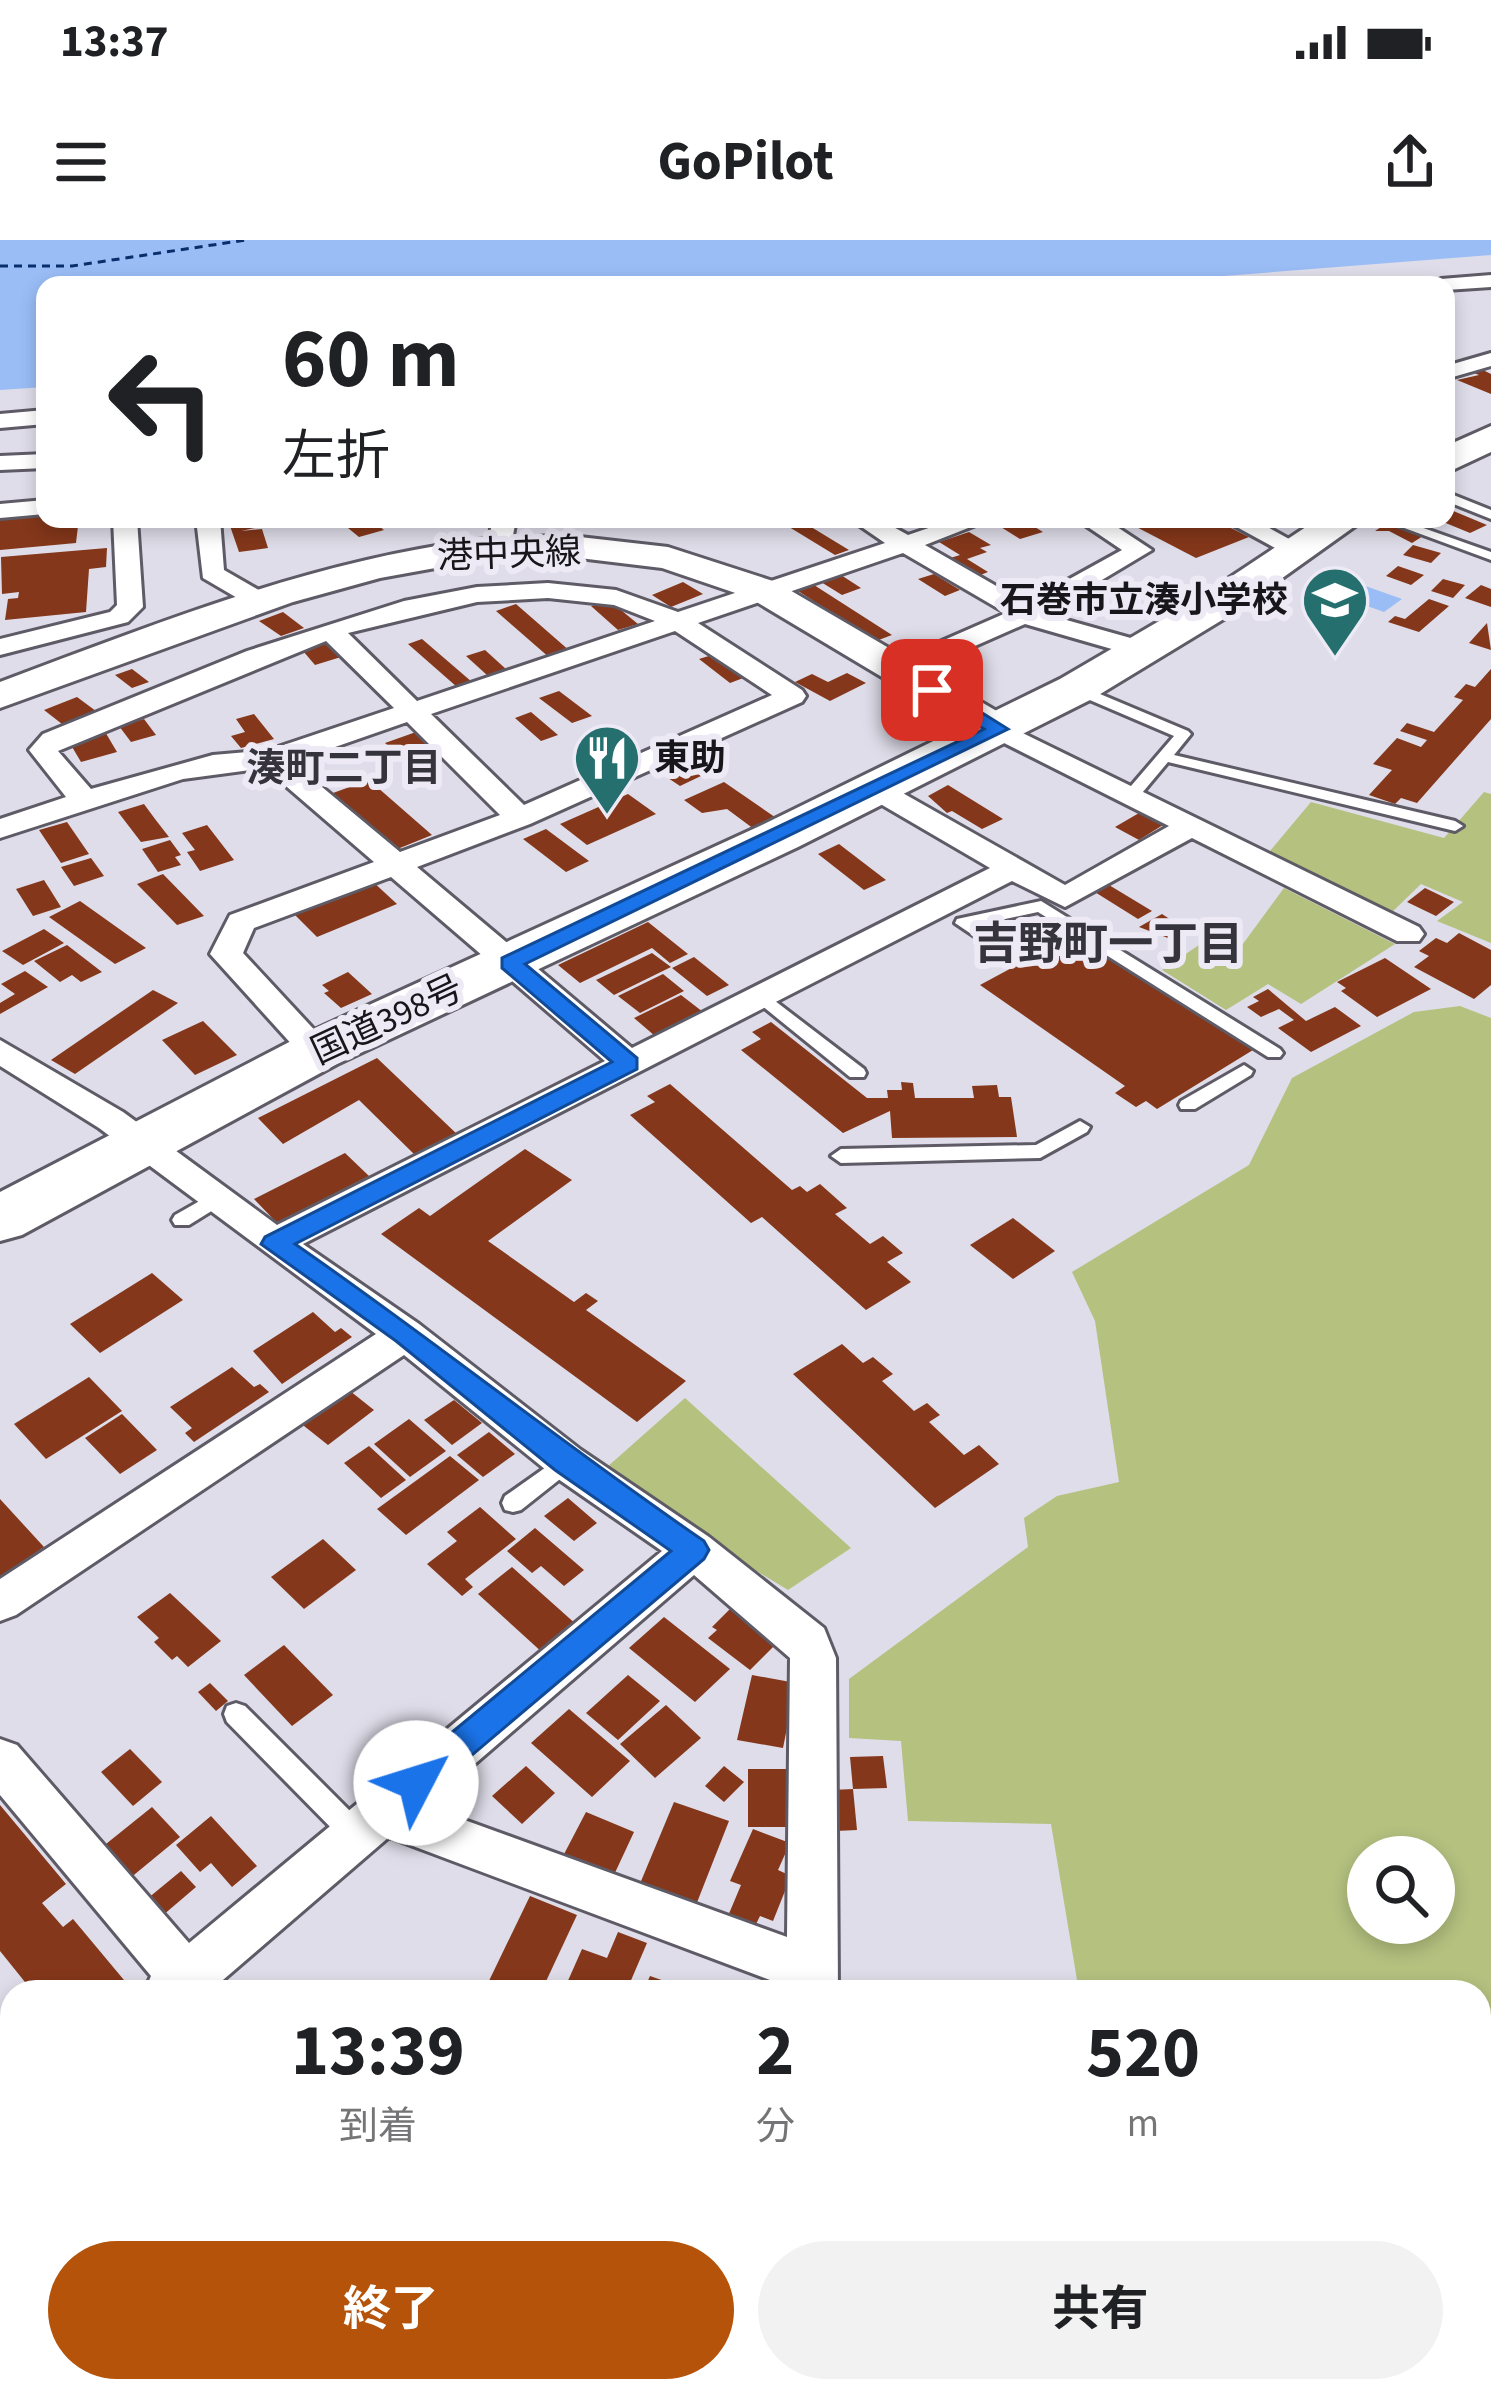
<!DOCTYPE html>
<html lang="ja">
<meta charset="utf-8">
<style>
body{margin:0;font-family:"Source Sans 3","Noto Sans JP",sans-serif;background:#f2f2f2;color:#202124;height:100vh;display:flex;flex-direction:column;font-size:45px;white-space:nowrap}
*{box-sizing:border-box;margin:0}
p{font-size:39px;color:#757577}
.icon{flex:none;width:66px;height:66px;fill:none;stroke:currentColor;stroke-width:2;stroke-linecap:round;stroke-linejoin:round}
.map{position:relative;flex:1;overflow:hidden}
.side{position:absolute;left:0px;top:1740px;width:1491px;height:423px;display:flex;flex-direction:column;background:#fff;border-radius:36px 36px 0 0;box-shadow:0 6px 18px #0003}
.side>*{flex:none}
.hud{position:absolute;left:36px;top:36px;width:1419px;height:252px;border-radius:24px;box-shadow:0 6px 18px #0003;background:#fff;color:#202124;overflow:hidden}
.controls{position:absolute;left:1347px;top:1596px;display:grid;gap:24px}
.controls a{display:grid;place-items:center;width:108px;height:108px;border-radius:50%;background:#fff;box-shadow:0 6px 18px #0003;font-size:60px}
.pin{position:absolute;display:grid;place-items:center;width:102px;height:102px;color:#fff;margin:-51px;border-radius:24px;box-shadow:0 6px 18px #0006}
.me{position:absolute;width:132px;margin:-66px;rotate:50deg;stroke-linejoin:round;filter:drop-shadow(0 0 9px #0008)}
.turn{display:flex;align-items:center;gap:42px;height:252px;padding:0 48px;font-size:54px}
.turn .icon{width:156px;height:156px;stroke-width:2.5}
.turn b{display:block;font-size:84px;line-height:102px}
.eta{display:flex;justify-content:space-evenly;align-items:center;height:204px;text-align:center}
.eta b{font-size:72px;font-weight:700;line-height:84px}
.cta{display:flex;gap:24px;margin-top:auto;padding:24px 48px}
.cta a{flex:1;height:138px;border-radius:72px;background:#b45309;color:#fff;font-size:48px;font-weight:700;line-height:138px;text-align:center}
.cta a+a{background:#f2f2f2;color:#202124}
.status{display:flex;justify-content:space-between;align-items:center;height:84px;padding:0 60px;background:#fff;direction:ltr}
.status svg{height:33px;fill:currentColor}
header{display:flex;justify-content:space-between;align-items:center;height:156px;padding:0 48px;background:#fff;font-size:54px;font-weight:700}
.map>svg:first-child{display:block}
</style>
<div class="status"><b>13:37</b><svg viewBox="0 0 49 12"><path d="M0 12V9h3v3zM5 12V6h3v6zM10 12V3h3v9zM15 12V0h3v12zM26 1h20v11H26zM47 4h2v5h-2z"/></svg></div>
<header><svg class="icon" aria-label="menu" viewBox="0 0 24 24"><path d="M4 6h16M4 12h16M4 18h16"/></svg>GoPilot<svg class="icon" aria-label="share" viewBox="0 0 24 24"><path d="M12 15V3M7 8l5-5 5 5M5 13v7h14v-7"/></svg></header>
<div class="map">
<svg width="1491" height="2161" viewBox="0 0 1491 2161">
<rect width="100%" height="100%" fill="#dfdde9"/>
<g fill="#b4c17f" fill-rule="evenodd">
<polygon points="1484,552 1491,554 1491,703 1437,681 1463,662 1421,644 1387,677 1265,617 1311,562 1444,598"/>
<polygon points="1284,648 1395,704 1301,764 1268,744 1226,770 1162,730 1199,705 1229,723"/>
<path d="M 1460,766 L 1491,778 L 1491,2161 L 1013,2161 L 1007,2151 L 1479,2151 L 1479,1752 L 1074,1752 L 1078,1746 L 1051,1584 L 908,1581 L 901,1501 L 849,1498 L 849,1439 L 1028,1307 L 1024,1278 L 1057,1256 L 1119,1242 L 1095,1081 L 1072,1032 L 1249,925 L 1292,838 L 1414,772 ZM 1434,1617 L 1434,1683 L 1368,1683 L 1368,1617 Z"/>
<polygon points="685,1158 851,1308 788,1350 707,1301 606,1228"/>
</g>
<g fill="#9abdf6">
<polygon points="0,0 1491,0 1491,15 1109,45 45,45 45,147 0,150"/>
<polygon points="1328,333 1329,333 1402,359 1384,372 1311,346"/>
</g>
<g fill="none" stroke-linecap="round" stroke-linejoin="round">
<polyline stroke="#082e6b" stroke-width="3" stroke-dasharray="8 6" stroke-linecap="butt" points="0,26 72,26 246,0"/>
</g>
<g fill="#84371a">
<polygon points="1477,127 1491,134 1491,154 1457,140 1479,135 1467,130"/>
<polygon points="1451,270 1487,285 1470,293 1436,279 1446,279"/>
<polygon points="45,271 45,279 89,279 89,285 78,286 76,303 0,310 0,279 9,278 10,274"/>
<polygon points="246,279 285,279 286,281 241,291 262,289 268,308 239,312 229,283"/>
<polygon points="370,279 384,290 359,297 348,288 352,287 347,283"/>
<polygon points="776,279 798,279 849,310 835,315"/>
<polygon points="1011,279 1022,279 1043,292 1020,299 996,284"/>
<polygon points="1121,279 1213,279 1249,297 1196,318"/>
<polygon points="1387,283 1409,291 1423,296 1412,303 1389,291 1375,291"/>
<polygon points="969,292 991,305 980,308 987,312 967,319 988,332 973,338 944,320 960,315 939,302"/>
<polygon points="1413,305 1441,313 1431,323 1403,315"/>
<polygon points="107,308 106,327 89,329 86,372 5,380 8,359 18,358 19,352 2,354 1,317"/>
<polygon points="1398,326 1424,335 1411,345 1386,336"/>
<polygon points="934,334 960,350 945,356 918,339"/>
<polygon points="841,335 861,348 842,355 821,342"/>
<polygon points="1443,339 1465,345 1453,358 1431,351"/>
<polygon points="683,342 703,354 671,367 652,355"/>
<polygon points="814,345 892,395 876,401 798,351"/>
<polygon points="1481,345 1491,349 1491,367 1465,358"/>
<polygon points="1429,359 1449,366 1419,392 1388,382 1395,376 1405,379"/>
<polygon points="605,362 616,366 638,384 618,390 591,366"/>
<polygon points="516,364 571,412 551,419 496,371"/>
<polygon points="283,372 304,388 281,396 259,381"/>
<polygon points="1487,383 1491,410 1469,403"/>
<polygon points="422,399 472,442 457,447 408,404"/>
<polygon points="328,403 341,417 315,425 303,411"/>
<polygon points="485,410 507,430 488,436 466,416"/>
<polygon points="715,414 746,437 730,443 699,419"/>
<polygon points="132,429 149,442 132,448 115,435"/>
<polygon points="1491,429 1491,479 1417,563 1401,558 1395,564 1369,555 1392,530 1373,524 1397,498 1421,507 1427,500 1400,491 1407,483 1434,492 1463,460 1454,457 1466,444 1475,447"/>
<polygon points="847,433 866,443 830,461 795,442 812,434 828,442"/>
<polygon points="559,451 592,476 572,483 539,458"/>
<polygon points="77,457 104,477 71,491 44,470"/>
<polygon points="531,472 558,495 541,501 515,478"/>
<polygon points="254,474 274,499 241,508 231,496 245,492 236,479"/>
<polygon points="144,479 156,495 131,502 119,486"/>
<polygon points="104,490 117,512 81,522 68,500"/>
<polygon points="416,492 436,510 405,521 385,503"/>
<polygon points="674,519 701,536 680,546 653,528"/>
<polygon points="369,540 432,595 395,610 333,553"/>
<polygon points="724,542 785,584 762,595 727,569 702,573 684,560"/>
<polygon points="948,545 1003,579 982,589 952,571 947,573 928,556"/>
<polygon points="628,554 656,574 587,605 560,584"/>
<polygon points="144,564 155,579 169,597 141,602 118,572"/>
<polygon points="1139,573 1163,585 1139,600 1115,587"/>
<polygon points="67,582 89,614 61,623 39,590"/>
<polygon points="207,585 234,620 200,631 187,612 195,610 182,593"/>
<polygon points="546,589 589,621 566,632 523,599"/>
<polygon points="170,600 181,615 175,617 181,625 158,632 142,609"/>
<polygon points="839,604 886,640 864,650 818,614"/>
<polygon points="91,618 104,636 74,646 61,627"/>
<polygon points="163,634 204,676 177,685 137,644"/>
<polygon points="44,640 61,667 33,676 16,649"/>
<polygon points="371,640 397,664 317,697 292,672"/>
<polygon points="1104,642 1152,671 1138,679 1090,649"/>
<polygon points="1425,648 1454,662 1436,676 1407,662"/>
<polygon points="80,661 146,708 115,724 49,677"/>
<polygon points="1162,674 1191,693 1176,701 1139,687"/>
<polygon points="648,682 688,714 670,723 652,708 580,743 558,725"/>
<polygon points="44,689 64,703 23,725 2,711"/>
<polygon points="1034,692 1054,705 1075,693 1253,810 1157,869 1146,861 1136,867 1115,853 1125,846 980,745 1039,713 1019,700"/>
<polygon points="1459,693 1491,710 1491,745 1474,759 1414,727 1429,716 1419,711 1436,698 1447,703"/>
<polygon points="67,705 102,732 81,742 72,735 60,742 34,721"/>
<polygon points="652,713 671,727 614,755 596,740"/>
<polygon points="694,717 729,745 707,756 672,728"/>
<polygon points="1385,718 1431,749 1377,777 1341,751 1346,748 1337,742"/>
<polygon points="25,731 48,747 0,774 0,763 15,754 1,744"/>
<polygon points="348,732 372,754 341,768 324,753 329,751 322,745"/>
<polygon points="663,734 684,751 640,773 618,756"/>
<polygon points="1268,749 1306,781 1335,767 1361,786 1311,812 1278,788 1294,780 1279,769 1261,777 1247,767 1259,761 1253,757"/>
<polygon points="153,750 178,763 75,834 51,820"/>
<polygon points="681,755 703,772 655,796 634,778"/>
<polygon points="203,781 237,815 195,835 162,800"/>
<polygon points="771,782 867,858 888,858 887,850 902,850 901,842 913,843 915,858 974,858 972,846 997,845 999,857 1011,857 1017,897 892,898 890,871 843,893 741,810 761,799 752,792"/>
<polygon points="377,818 459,896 417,917 359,860 283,904 258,878"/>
<polygon points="670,844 792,950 800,946 807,952 820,944 847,968 835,974 870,1004 883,996 903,1013 887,1022 911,1042 866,1070 762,977 751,983 630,875 655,862 647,856"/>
<polygon points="525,909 572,940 488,1001 574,1062 586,1053 598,1061 586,1070 686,1141 637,1182 381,994 419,968 430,976"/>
<polygon points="345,913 369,936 277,983 254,959"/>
<polygon points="1013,978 1055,1011 1013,1039 970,1005"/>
<polygon points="152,1033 183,1060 100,1113 70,1084"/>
<polygon points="313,1072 335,1092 341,1088 352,1097 282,1144 253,1111"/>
<polygon points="842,1104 863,1123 873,1117 893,1134 882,1141 914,1171 927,1163 940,1175 929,1182 964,1215 979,1205 999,1224 935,1268 793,1134"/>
<polygon points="232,1127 254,1147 260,1144 269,1152 194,1202 185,1193 192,1188 170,1167"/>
<polygon points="89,1137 122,1171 46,1219 14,1184"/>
<polygon points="345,1147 374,1170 328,1205 299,1182"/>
<polygon points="454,1160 482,1183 452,1205 424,1180"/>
<polygon points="122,1174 157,1210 120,1234 85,1198"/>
<polygon points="409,1179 446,1211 410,1237 374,1204"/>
<polygon points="489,1192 515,1214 483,1237 457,1215"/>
<polygon points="369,1206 406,1240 381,1258 344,1223"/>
<polygon points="450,1216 479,1240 406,1295 377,1269"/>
<polygon points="568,1258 597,1283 574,1301 544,1276"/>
<polygon points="0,1259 44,1307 0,1337"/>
<polygon points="480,1267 516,1299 465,1339 473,1347 462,1356 427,1324 457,1301 447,1292"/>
<polygon points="535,1288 584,1330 564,1346 541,1326 532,1333 507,1311"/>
<polygon points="323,1299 356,1330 304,1369 271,1337"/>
<polygon points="512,1327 578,1386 544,1414 478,1354"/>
<polygon points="170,1353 221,1401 188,1427 177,1416 172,1420 154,1402 159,1398 137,1377"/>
<polygon points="737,1362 776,1404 750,1430 708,1398 717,1390 712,1387"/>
<polygon points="664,1377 730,1429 695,1462 629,1408"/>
<polygon points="284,1405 333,1455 292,1486 244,1435"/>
<polygon points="628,1435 660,1461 618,1500 586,1473"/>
<polygon points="752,1435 796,1443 783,1508 737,1500"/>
<polygon points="210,1443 228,1461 216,1471 198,1452"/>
<polygon points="666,1465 701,1498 655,1538 620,1504"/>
<polygon points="569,1469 630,1521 592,1557 531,1503"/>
<polygon points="130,1509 162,1542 133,1566 101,1532"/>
<polygon points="883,1516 887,1548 853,1549 850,1517"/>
<polygon points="526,1526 555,1553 522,1584 492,1556"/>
<polygon points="724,1526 744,1542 724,1562 705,1546"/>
<polygon points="748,1529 794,1529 795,1587 748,1587"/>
<polygon points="853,1549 857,1590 836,1591 832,1550"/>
<polygon points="674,1562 729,1581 696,1665 639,1646"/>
<polygon points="0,1565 66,1644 42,1663 63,1687 73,1679 134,1752 33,1752 0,1711"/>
<polygon points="152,1567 180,1597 129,1639 101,1608"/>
<polygon points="586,1572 634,1592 613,1637 563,1616"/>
<polygon points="211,1576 257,1626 232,1647 211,1623 200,1632 176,1605"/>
<polygon points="753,1589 790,1603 778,1630 791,1636 773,1681 760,1676 755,1686 728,1676 741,1645 730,1641"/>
<polygon points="181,1631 196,1647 162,1676 147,1659"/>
<polygon points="530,1656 577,1675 541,1752 497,1752 486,1747"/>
<polygon points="618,1692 647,1703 626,1752 563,1752 582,1709 607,1718"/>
<polygon points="650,1736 693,1751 693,1752 643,1752"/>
<polygon points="0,1776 12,1792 12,1862 0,1872"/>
<polygon points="0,1936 12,1953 12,2044 5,2035 0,2039"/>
<polygon points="179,2151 317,2151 324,2161 186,2161"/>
<polygon points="521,2151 581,2151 589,2161 510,2161"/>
<polygon points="649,2151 699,2151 706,2161 638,2161"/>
</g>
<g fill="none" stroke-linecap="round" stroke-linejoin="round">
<g stroke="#5e5b66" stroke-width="6">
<g id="lane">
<polygon points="1446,252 1491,270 1491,279 1446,261"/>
<polygon points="1380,279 1398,279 1491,312 1491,320"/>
<polygon points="1071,446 1081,446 1188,491 1191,494 1174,515 1455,581 1463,586 1455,591 1168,522 1137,559 1125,559 1125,553 1174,496 1071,452"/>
<polygon points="1041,661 1280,809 1283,813 1280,817 1268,817 1038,672 977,685 1016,711 1016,719 1010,720 955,683 957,679"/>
<polygon points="762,751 864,829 866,833 864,837 850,837 756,761 756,753"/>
<polygon points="1244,825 1253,831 1251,835 1195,869 1181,869 1179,865 1181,861"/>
<polygon points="1080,881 1090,887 1087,892 1040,918 841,923 831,916 841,909 1036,905"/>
<polygon points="219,950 229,957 226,962 189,985 175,985 172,980 175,975"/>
<polygon points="566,1213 574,1216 577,1222 574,1228 521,1270 513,1272 505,1270 502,1263 505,1256"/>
<polygon points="236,1463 245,1466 364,1585 368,1594 364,1603 355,1606 346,1603 227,1482 224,1474 227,1466"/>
<polygon points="723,2151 759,2151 763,2161 727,2161"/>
</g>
</g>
<g stroke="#5e5b66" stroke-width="6">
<g id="street">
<polygon points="1491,35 1491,47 1446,50 1446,45 1431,45 1441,39"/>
<polygon points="1491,113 1491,126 1446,139 1446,126"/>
<polygon points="45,170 45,184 0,188 0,174"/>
<polygon points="45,214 45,228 0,230 0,216"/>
<polygon points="45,260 45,274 0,278 0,264"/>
<polygon points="113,279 137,279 143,367 128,382 0,415 0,399 110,372 117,365"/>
<polygon points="196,279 220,279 224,330 269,356 273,361 269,366 251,366 203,338"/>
<polygon points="492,279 516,279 510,312 492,312 489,307"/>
<path d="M 850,279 L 879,279 L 908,295 L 955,279 L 991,279 L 925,305 L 1026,363 L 1122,310 L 1076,279 L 1105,279 L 1152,310 L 1045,374 L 1152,404 L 1156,410 L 1143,418 L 1025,384 L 907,436 L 889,436 L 885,430 L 889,424 L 1006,373 L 903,313 L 698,383 L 802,450 L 806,456 L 802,462 L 530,584 L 417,627 L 632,808 L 990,628 L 865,555 L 860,549 L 865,543 L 885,543 L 1065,645 L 1169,586 L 988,495 L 984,489 L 998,481 L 1419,687 L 1424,694 L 1419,701 L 1397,701 L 1192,598 L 1065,667 L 1012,641 L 303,1004 L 419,1084 L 581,1210 L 709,1297 L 824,1388 L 836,1418 L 838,1752 L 786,1752 L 786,1746 L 389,1597 L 216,1746 L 219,1752 L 144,1752 L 151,1736 L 0,1555 L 0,1499 L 17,1505 L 189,1703 L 662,1311 L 551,1234 L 404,1115 L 16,1375 L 0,1381 L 0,1339 L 376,1094 L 99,888 L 0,826 L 0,800 L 123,872 L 277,985 L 605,821 L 391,637 L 254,688 L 243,713 L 334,811 L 329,819 L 305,819 L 210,714 L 230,675 L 374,622 L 265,528 L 183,539 L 0,598 L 0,579 L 66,557 L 29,510 L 43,494 L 247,411 L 404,361 L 477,347 L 548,343 L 616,350 L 678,372 L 885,303 ZM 548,358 L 614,365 L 655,381 L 417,461 L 348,393 L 477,362 ZM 675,391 L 772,455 L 524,565 L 431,474 ZM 326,401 L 394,468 L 269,510 L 213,515 L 91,549 L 58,511 ZM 407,482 L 500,575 L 400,612 L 292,522 ZM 694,1335 L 790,1418 L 787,1697 L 426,1566 Z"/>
<polygon points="1222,279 1253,279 1309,310 1306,315 1288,315"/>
<polygon points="12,1854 12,1913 0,1918 0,1859"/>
<polygon points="344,2151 405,2151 409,2161 349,2161"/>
<polygon points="802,2151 862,2151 863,2161 803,2161"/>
</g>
</g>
<g stroke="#5e5b66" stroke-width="6">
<path id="secondary" d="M 571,296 L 668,307 L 776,342 L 1012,480 L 1018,489 L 1012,498 L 984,498 L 750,358 L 662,328 L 571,317 L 474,321 L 380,338 L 293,362 L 0,468 L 0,442 C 153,385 306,323 469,301 C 502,296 537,297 571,296 Z"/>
</g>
<g stroke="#5e5b66" stroke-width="6">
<g id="highway">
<polygon points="1491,186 1491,212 1446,233 1446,206"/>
<polygon points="1318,279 1365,279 1232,374 1092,459 798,607 337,824 22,995 0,1001 0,952 297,798 762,585 1060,439 1202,356"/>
</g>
</g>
<use href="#lane" fill="#fff" fill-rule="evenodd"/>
<use href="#street" fill="#fff" fill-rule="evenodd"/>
<use href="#secondary" fill="#fff" fill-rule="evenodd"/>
<use href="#highway" fill="#fff" fill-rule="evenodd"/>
</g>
<path fill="#1a73e8" stroke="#114b97" stroke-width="3" d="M 925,446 L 939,446 L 1008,489 L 525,724 L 637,818 L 637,829 L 295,1004 C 434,1100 565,1206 704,1301 L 709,1310 L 704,1319 L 427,1553 L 416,1558 L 404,1553 L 399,1543 L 404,1532 L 671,1311 L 555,1230 L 396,1101 L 261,1004 L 265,997 L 612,822 L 502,728 L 502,718 L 984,489 L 925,454 Z"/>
<defs>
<g id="school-pin" transform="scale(3.45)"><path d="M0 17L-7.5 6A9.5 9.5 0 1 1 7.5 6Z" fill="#25706f" stroke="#edeaf6"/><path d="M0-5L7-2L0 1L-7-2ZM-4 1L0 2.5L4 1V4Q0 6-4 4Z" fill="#fff"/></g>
<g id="restaurant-pin" transform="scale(3.45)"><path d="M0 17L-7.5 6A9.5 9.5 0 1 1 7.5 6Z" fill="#25706f" stroke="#edeaf6"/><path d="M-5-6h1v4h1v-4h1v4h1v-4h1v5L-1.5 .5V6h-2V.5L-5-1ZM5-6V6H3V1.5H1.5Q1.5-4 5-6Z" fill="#fff"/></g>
</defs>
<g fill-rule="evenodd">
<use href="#school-pin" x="1335" y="360"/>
<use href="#restaurant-pin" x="607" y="518"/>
</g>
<g text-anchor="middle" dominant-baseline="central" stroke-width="12" stroke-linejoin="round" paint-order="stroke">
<g font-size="36" fill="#17161a" stroke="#edeaf6">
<text transform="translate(509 314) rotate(-2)">港中央線</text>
<text transform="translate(387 780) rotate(-25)">国道398号</text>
</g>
<g font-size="36" font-weight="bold" fill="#17161a" stroke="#edeaf6" text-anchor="end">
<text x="1288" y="360">石巻市立湊小学校</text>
<text x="654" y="518" text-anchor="start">東助</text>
</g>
<g font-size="39" font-weight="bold" fill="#35333c" stroke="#edeaf6">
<text x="344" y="529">湊町二丁目</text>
</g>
<g font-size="45" font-weight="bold" fill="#35333c" stroke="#edeaf6">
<text x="1108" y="705">吉野町一丁目</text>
</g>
</g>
</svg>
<div class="controls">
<a><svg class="icon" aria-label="search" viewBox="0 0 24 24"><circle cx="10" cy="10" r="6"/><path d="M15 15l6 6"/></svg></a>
</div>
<div class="pin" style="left:932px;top:450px;background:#d93025"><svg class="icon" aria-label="arrive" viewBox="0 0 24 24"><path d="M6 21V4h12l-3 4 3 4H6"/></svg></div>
<svg class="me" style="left:416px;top:1543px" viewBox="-20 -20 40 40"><circle r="19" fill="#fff"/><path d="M0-13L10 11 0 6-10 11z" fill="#1a73e8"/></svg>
<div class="hud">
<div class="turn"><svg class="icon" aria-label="left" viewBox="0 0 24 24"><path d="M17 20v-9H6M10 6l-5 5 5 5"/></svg><div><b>60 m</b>左折</div></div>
</div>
<section class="side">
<div class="eta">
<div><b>13:39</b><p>到着</p></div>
<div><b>2</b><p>分</p></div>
<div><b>520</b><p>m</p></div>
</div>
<div class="cta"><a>終了</a><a>共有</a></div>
</section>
</div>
